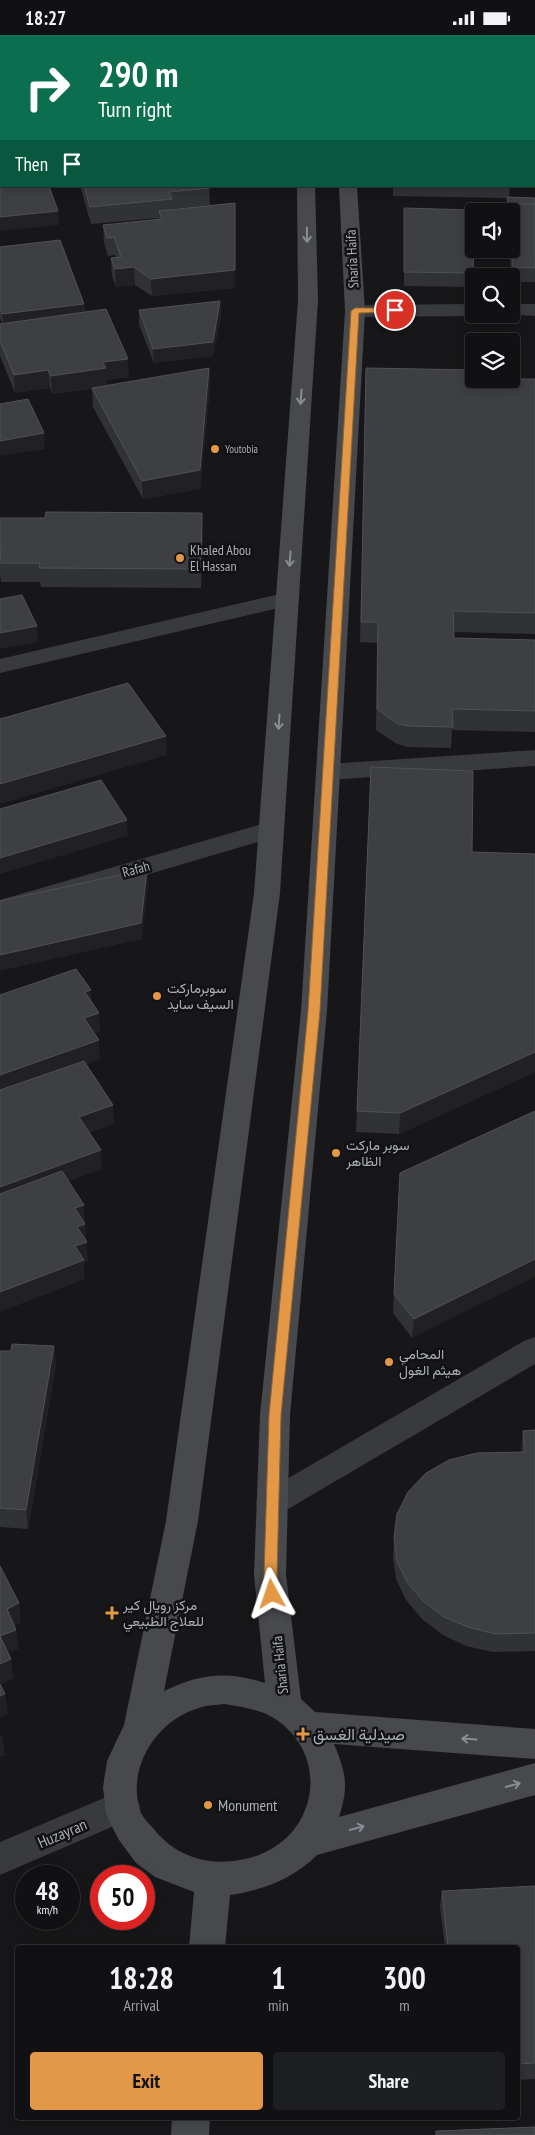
<!DOCTYPE html>
<meta charset="utf-8">
<style>
body{margin:0;font-family:"PT Sans Narrow",Vazirmatn,sans-serif;background:#1e1f21;color:#f1f3f6;height:100vh;display:flex;flex-direction:column;font-size:19px;white-space:nowrap}
*{box-sizing:border-box;margin:0}
p{font-size:16px;color:#9c9da0}
.icon{flex:none;width:28px;height:28px;fill:none;stroke:currentColor;stroke-width:2;stroke-linecap:round;stroke-linejoin:round}
.map{position:relative;flex:1;overflow:hidden}
.side{position:absolute;left:15px;top:1910px;width:505px;height:175px;display:flex;flex-direction:column;background:#111113;border-radius:5px;box-shadow:0 2px 12px #0003,0 0 0 1px #303133}
.side>*{flex:none}
.hud{position:absolute;left:0px;top:0px;width:535px;height:152px;box-shadow:0 2px 12px #0003,0 0 0 1px #303133;background:#0b6e4f;color:#fff;overflow:hidden}
.controls{position:absolute;left:465px;top:168px;display:grid;gap:10px}
.controls a{display:grid;place-items:center;width:55px;height:55px;border-radius:5px;background:#111113;box-shadow:0 2px 12px #0003,0 0 0 1px #303133;font-size:25px}
.speed{position:absolute;left:15px;top:1830px;display:flex;gap:10px;font-size:25px;font-weight:700;text-align:center}
.speed>*{display:grid;place-content:center;width:65px;height:65px;border-radius:50%;background:#111113;box-shadow:0 2px 12px #0003,0 0 0 1px #303133;line-height:1}
.speed small{font-size:12px;font-weight:400}
.speed .limit{border:8px solid #d22;background:#fff;color:#111}
.pin{position:absolute;display:grid;place-items:center;width:42px;height:42px;color:#fff;margin:-21px;border:2px solid #fff;border-radius:50%;box-shadow:0 1px 5px #0007}
.me{position:absolute;width:55px;margin:-28px;rotate:355deg;stroke-linejoin:round;filter:drop-shadow(0 0 4px #0008)}
.turn{display:flex;align-items:center;gap:18px;height:105px;padding:0 15px;font-size:22px}
.turn .icon{width:65px;height:65px;stroke-width:2.5}
.turn b{display:block;font-size:35px;line-height:42px}
.then{display:flex;align-items:center;height:48px;padding:0 15px;background:#0003;gap:10px;font-size:19px}
.eta{display:flex;justify-content:space-evenly;align-items:center;height:85px;text-align:center}
.eta b{font-size:30px;font-weight:800;line-height:35px}
.action{display:flex;gap:10px;margin-top:auto;padding:10px 15px}
.action a{flex:1;height:58px;border-radius:5px;background:#e29846;color:#111;font-size:20px;font-weight:800;line-height:58px;text-align:center}
.action a+a{background:#1e1f21;color:#f1f3f6}
.status{display:flex;justify-content:space-between;align-items:center;height:35px;padding:0 25px;background:#111113;direction:ltr}
.status svg{height:14px;fill:currentColor}
.map>svg:first-child{display:block}
</style>
<div class="status"><b>18:27</b><svg viewBox="0 0 49 12"><path d="M0 12V9h3v3zM5 12V6h3v6zM10 12V3h3v9zM15 12V0h3v12zM26 1h20v11H26zM47 4h2v5h-2z"/></svg></div>
<div class="map">
<svg width="535" height="2100" viewBox="0 0 535 2100">
<rect width="100%" height="100%" fill="#171719"/>
<g fill="none" stroke-linecap="round" stroke-linejoin="round">
<g fill="#393a3e" fill-rule="evenodd">
<rect x="0" y="89" width="1" height="10"/>
<polygon points="474,269 474,279 481,279 474,281 355,282 348,280 345,276 348,272 355,270"/>
<polygon points="511,269 535,269 535,281 504,279 511,279"/>
<polygon points="535,715 535,731 328,745 319,742 316,737 319,732 328,729"/>
<polygon points="272,786 281,788 284,794 281,800 0,883 0,865"/>
<polygon points="535,1302 535,1329 283,1477 272,1481 261,1477 256,1468 261,1459 524,1306"/>
</g>
<g fill="#393a3e" fill-rule="evenodd">
<polygon points="428,0 447,0 447,1 429,1"/>
<rect x="534" y="23" width="1" height="10"/>
<rect x="534" y="49" width="1" height="11"/>
<polygon points="288,557 296,559 299,564 296,569 0,638 0,624"/>
<polygon points="123,1755 135,1760 140,1771 135,1782 0,1840 0,1807"/>
</g>
<g fill="#47494d" fill-rule="evenodd">
<polygon points="304,0 323,0 323,1 305,1"/>
<path d="M 297,151 L 315,151 L 318,265 L 280,858 L 198,1486 L 164,1656 C 201,1638 227,1636 265,1648 L 254,1540 L 260,1380 L 301,976 L 345,276 L 339,151 L 357,151 L 365,276 L 327,976 L 290,1380 L 286,1540 L 301,1664 L 315,1677 L 535,1694 L 535,1724 L 334,1709 C 346,1738 349,1751 339,1782 L 535,1728 L 535,1760 L 317,1820 C 293,1844 263,1855 230,1860 L 225,1912 L 189,1912 L 194,1857 L 155,1842 L 136,1828 L 119,1805 L 110,1788 L 106,1778 L 103,1752 L 107,1726 L 124,1690 L 166,1486 L 254,858 L 298,265 ZM 225,1669 C 241,1672 258,1674 272,1682 C 314,1707 323,1760 292,1797 C 279,1812 260,1822 240,1825 C 206,1831 175,1821 153,1793 C 149,1789 144,1784 141,1778 C 125,1735 156,1685 199,1673 C 207,1670 216,1670 225,1669 Z"/>
<polygon points="172,2082 210,2082 209,2100 171,2100"/>
</g>
</g>
<g fill="#303234">
<polygon points="80,151 209,151 210,170 172,174 235,253 152,261 135,250 116,252 112,241 111,223 116,222 115,220 108,221 104,208 103,190 159,185 159,183 91,189"/>
<polygon points="393,151 510,151 509,162 535,163 535,247 512,247 509,214 511,214 511,176 507,176 507,163 393,161"/>
<polygon points="404,173 474,238 473,252 404,251"/>
<polygon points="0,212 84,269 85,277 129,342 106,345 107,351 209,333 210,351 200,454 143,464 93,372 92,353 95,353 52,359 50,353 15,358 0,321 0,289 2,288 0,283"/>
<polygon points="220,266 221,280 213,321 154,328 139,290 139,275"/>
<polygon points="366,333 515,344 535,344 535,599 454,597 454,603 535,605 535,697 452,695 451,713 408,712 397,709 376,695 377,608 360,607"/>
<polygon points="202,478 203,496 201,553 41,552 40,547 1,547 0,538 0,483 45,483"/>
<polygon points="371,732 472,817 535,819 535,1037 399,1099 356,1097"/>
<polygon points="535,1076 412,1303 393,1278 400,1138"/>
<polygon points="54,1311 56,1330 28,1494 0,1492 0,1316 11,1316"/>
<polygon points="535,1395 535,1616 493,1617 466,1611 443,1600 422,1584 406,1565 396,1544 393,1522 394,1503 521,1417 523,1396"/>
<polygon points="535,1851 535,2044 518,2045 518,1912 445,1912 440,1872 442,1856"/>
</g>
<g fill="#212123">
<polygon points="235,168 235,253 152,261 151,244"/>
<polygon points="58,176 59,190 0,196 0,182"/>
<polygon points="134,232 135,250 116,252 115,234"/>
<polygon points="220,266 221,280 213,321 154,328 153,314"/>
<polygon points="84,269 85,284 4,294 2,279"/>
<polygon points="128,324 129,342 106,345 107,351 52,359 51,341 103,327"/>
<polygon points="209,333 210,351 200,454 143,464 142,446"/>
<polygon points="48,335 50,353 15,358 14,340"/>
<polygon points="44,398 45,414 0,421 0,406"/>
<polygon points="202,478 203,496 201,553 201,534"/>
<polygon points="37,591 38,607 0,614 0,598"/>
<polygon points="166,701 167,720 0,769 0,749"/>
<polygon points="127,785 128,801 0,839 0,823"/>
<polygon points="147,834 148,849 142,904 0,936 0,920"/>
<polygon points="91,955 92,975 85,957"/>
<polygon points="99,978 100,997 85,1002 84,983"/>
<polygon points="99,1005 100,1024 0,1060 0,1040"/>
<polygon points="535,1017 535,1037 399,1099 400,1078"/>
<polygon points="113,1070 114,1089 81,1101 79,1082"/>
<polygon points="101,1115 102,1134 0,1172 0,1152"/>
<polygon points="84,1170 88,1226 84,1228 85,1244 0,1277 0,1257 75,1211 75,1173"/>
<polygon points="535,1224 535,1242 412,1303 414,1284"/>
<polygon points="54,1311 56,1330 28,1494 26,1475"/>
<polygon points="19,1568 21,1588 9,1593 7,1574"/>
<polygon points="16,1595 19,1614 3,1620 0,1601"/>
<polygon points="11,1624 14,1643 0,1650 0,1629"/>
<polygon points="5,1659 8,1679 0,1682 0,1661"/>
<polygon points="2,1701 5,1720 0,1722 0,1702"/>
</g>
<g fill="#3d3f42" stroke="#4f5155">
<rect x="107" y="0" width="90" height="1"/>
<polygon points="0,135 1,135 1,151 49,151 58,176 0,182"/>
<polygon points="84,151 209,151 210,153 169,157 172,164 90,172"/>
<polygon points="507,162 535,163 535,169 508,169 508,172"/>
<polygon points="235,168 235,235 151,244 134,232 115,234 111,223 121,222 114,202 107,203 103,190 162,184 159,176"/>
<polygon points="508,169 535,169 535,233 513,232 511,212 511,176 508,176"/>
<polygon points="404,173 471,175 474,238 404,237"/>
<polygon points="60,205 84,269 2,279 0,272 0,212"/>
<polygon points="220,266 213,307 153,314 139,275"/>
<polygon points="106,274 128,324 103,327 106,333 51,341 48,335 14,340 0,306 0,289"/>
<polygon points="209,333 200,435 142,446 92,353"/>
<polygon points="366,333 474,335 474,344 511,344 511,336 514,336 515,344 535,344 535,578 453,576 454,603 535,605 535,676 452,674 453,692 409,691 398,689 377,674 378,587 361,587"/>
<polygon points="28,364 44,398 0,406 0,369"/>
<polygon points="46,477 202,478 201,534 39,533 40,528 0,528 1,513 0,513 0,483 45,483"/>
<polygon points="22,560 37,591 0,598 0,564"/>
<polygon points="128,648 166,701 0,749 0,684"/>
<polygon points="371,732 473,736 472,817 535,819 535,1017 400,1078 357,1076"/>
<polygon points="101,745 127,785 0,823 0,774"/>
<polygon points="147,834 141,888 0,920 0,866"/>
<polygon points="76,934 91,955 85,957 99,978 84,983 99,1005 0,1040 0,960"/>
<polygon points="84,1026 113,1070 79,1082 101,1115 0,1152 0,1055"/>
<polygon points="535,1076 535,1224 414,1284 394,1259 400,1138"/>
<polygon points="62,1136 84,1170 75,1173 85,1189 77,1192 87,1207 75,1211 84,1225 0,1257 0,1159"/>
<polygon points="12,1309 54,1311 26,1475 0,1473 0,1316 11,1316"/>
<polygon points="535,1395 535,1598 495,1599 468,1592 444,1582 423,1566 407,1547 397,1526 394,1503 397,1479 408,1457 426,1438 449,1425 477,1418 525,1417 523,1396"/>
<polygon points="0,1531 19,1568 7,1574 16,1595 0,1601 11,1624 0,1629"/>
<polygon points="0,1649 5,1659 0,1661"/>
<polygon points="535,1851 535,2028 518,2029 518,1912 448,1912 442,1856"/>
<polygon points="535,2092 535,2100 436,2100 436,2096"/>
</g>
<defs><path id="oneway-shaft" d="M-6 0H5M1.5-3L5.5 0L1.5 3" fill="none" stroke-width="1.6" stroke-linecap="round" stroke-linejoin="round" transform="scale(1.25)"/></defs>
<g stroke="#888c93">
<use href="#oneway-shaft" transform="translate(307 200) rotate(89)"/>
<use href="#oneway-shaft" transform="translate(301 362) rotate(94)"/>
<use href="#oneway-shaft" transform="translate(290 524) rotate(94)"/>
<use href="#oneway-shaft" transform="translate(279 687) rotate(94)"/>
<use href="#oneway-shaft" transform="translate(469 1704) rotate(-176)"/>
<use href="#oneway-shaft" transform="translate(513 1750) rotate(-15)"/>
<use href="#oneway-shaft" transform="translate(357 1793) rotate(-15)"/>
</g>
<polygon fill="#e29846" stroke="#93632e" points="395,273 399,275 398,277 359,278 320,976 281,1380 277,1540 279,1559 277,1563 272,1565 268,1563 264,1540 269,1380 308,976 351,276 355,273"/>
<g fill="#e29846" stroke="#121214" stroke-width="2">
<circle cx="215" cy="414" r="5"/>
<circle cx="180" cy="523" r="5"/>
<circle cx="157" cy="961" r="5"/>
<circle cx="336" cy="1118" r="5"/>
<circle cx="389" cy="1327" r="5"/>
<path d="M109.5 1570.5h5v5h5v5h-5v5h-5v-5h-5v-5h5z"/>
<path d="M300.5 1691.5h5v5h5v5h-5v5h-5v-5h-5v-5h5z"/>
<circle cx="208" cy="1770" r="5"/>
</g>
<g text-anchor="middle" dominant-baseline="central" stroke-width="5" stroke-linejoin="round" paint-order="stroke">
<g font-size="11" fill="#abb0b8" stroke="#121214" text-anchor="start">
<text x="225" y="414">Youtobia</text>
</g>
<g font-size="14" fill="#abb0b8" stroke="#121214">
<text transform="translate(352 224) rotate(-93)">Sharia Haifa</text>
<text transform="translate(136 834) rotate(-16)">Rafah</text>
<text transform="translate(280 1630) rotate(-96)">Sharia Haifa</text>
</g>
<g font-size="14" fill="#abb0b8" stroke="#121214" text-anchor="start">
<text x="190" y="515">Khaled Abou<tspan x="190" dy="16">El Hassan</tspan></text>
<text x="167" y="953">سوبرماركت<tspan x="167" dy="16">السيف سايد</tspan></text>
<text x="346" y="1110">سوبر ماركت<tspan x="346" dy="16">الظاهر</tspan></text>
<text x="399" y="1319">المحامي<tspan x="399" dy="16">هيثم الغول</tspan></text>
<text x="123" y="1570">مركز رويال كير<tspan x="123" dy="16">للعلاج الطبيعي</tspan></text>
</g>
<g font-size="16" fill="#abb0b8" stroke="#121214" text-anchor="start">
<text x="313" y="1699">صيدلية الغسق</text>
<text x="218" y="1770">Monument</text>
</g>
<g font-size="16" fill="#abb0b8" stroke="#121214">
<text transform="translate(62 1798) rotate(-23)">Huzayran</text>
</g>
</g>
</svg>
<div class="controls">
<a><svg class="icon" aria-label="sound" viewBox="0 0 24 24"><path d="M4 9h4l5-4v14l-5-4H4zM17 9q2 3 0 6"/></svg></a>
<a><svg class="icon" aria-label="search" viewBox="0 0 24 24"><circle cx="10" cy="10" r="6"/><path d="M15 15l6 6"/></svg></a>
<a><svg class="icon" aria-label="layers" viewBox="0 0 24 24"><path d="M12 4l9 5-9 5-9-5zM3 14l9 5 9-5"/></svg></a>
</div>
<div class="speed"><div>48<small>km/h</small></div><div class="limit">50</div></div>
<div class="pin" style="left:395px;top:275px;background:#d93025"><svg class="icon" aria-label="arrive" viewBox="0 0 24 24"><path d="M6 21V4h12l-3 4 3 4H6"/></svg></div>
<svg class="me" style="left:272px;top:1559px" viewBox="-20 -20 40 40"><path d="M0-17L14 15 0 8-14 15z" fill="#e29846" stroke="#fff" stroke-width="4"/></svg>
<div class="hud">
<div class="turn"><svg class="icon" aria-label="right" viewBox="0 0 24 24"><path d="M7 20v-9h11M14 6l5 5-5 5"/></svg><div><b>290 m</b>Turn right</div></div>
<div class="then">Then<svg class="icon" aria-label="arrive" viewBox="0 0 24 24"><path d="M6 21V4h12l-3 4 3 4H6"/></svg></div>
</div>
<section class="side">
<div class="eta">
<div><b>18:28</b><p>Arrival</p></div>
<div><b>1</b><p>min</p></div>
<div><b>300</b><p>m</p></div>
</div>
<div class="action"><a>Exit</a><a>Share</a></div>
</section>
</div>
